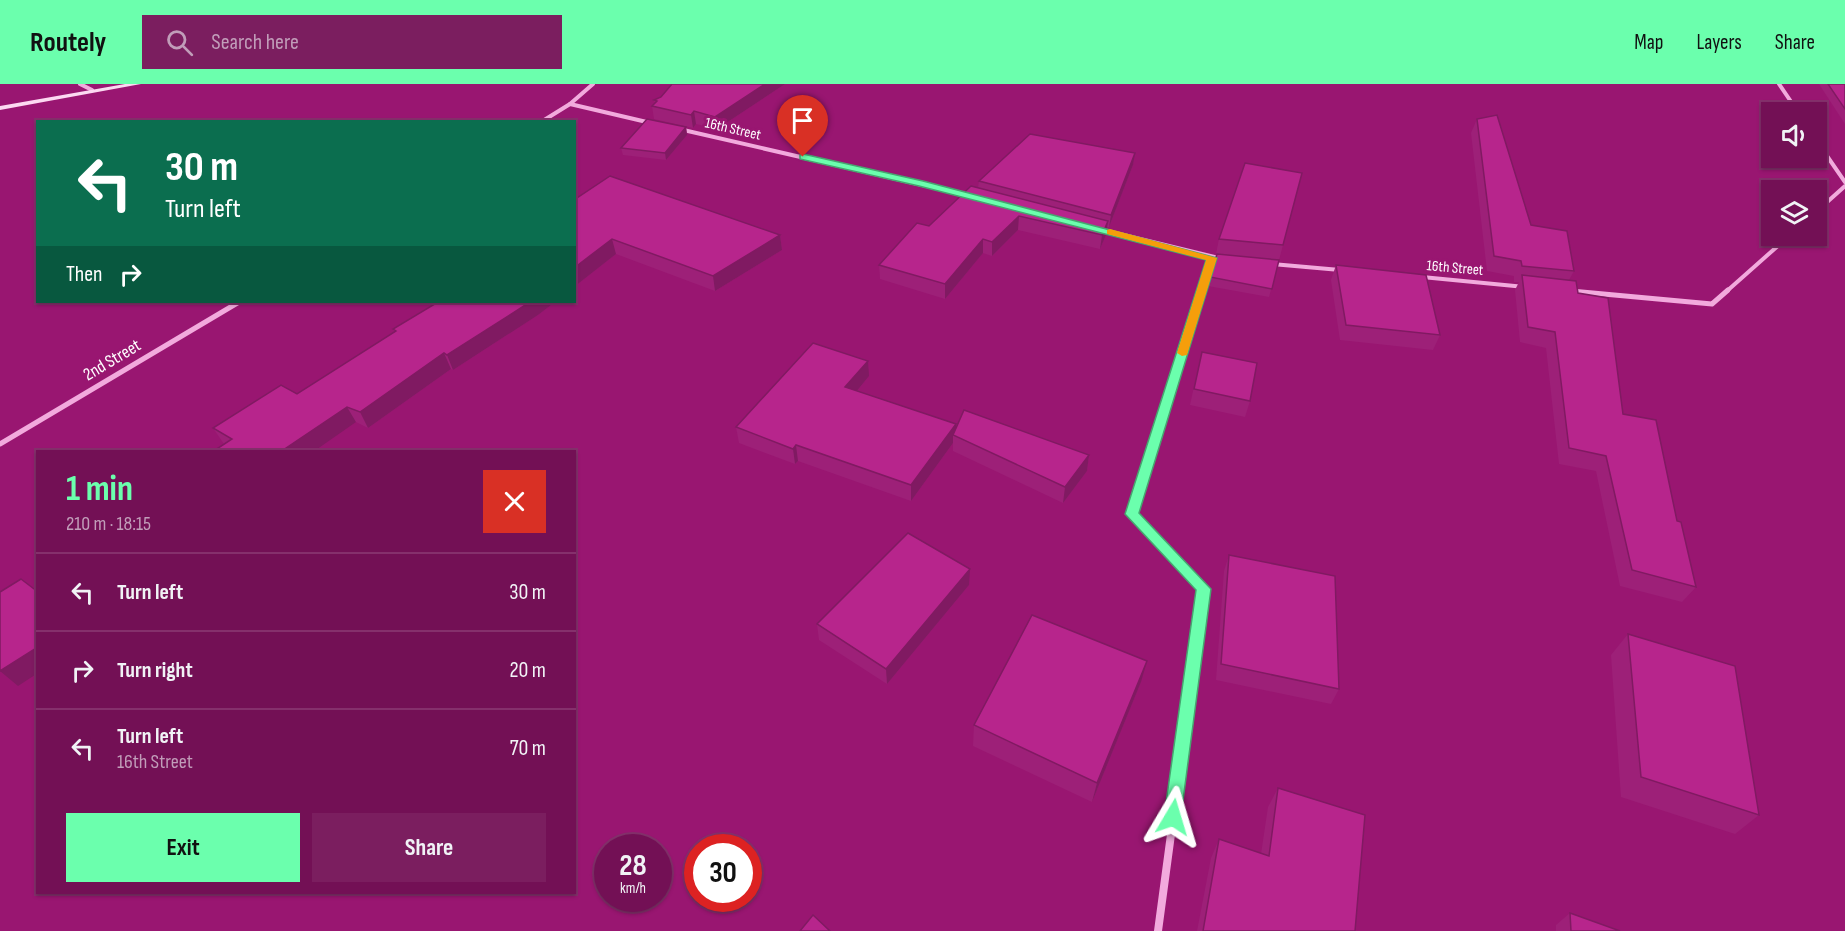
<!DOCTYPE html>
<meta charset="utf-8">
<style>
body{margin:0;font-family:"Sofia Sans Condensed",sans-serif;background:#7b1e5f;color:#f1f3f6;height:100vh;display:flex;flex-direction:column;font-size:22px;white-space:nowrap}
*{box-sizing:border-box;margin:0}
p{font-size:20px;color:#c19db9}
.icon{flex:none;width:33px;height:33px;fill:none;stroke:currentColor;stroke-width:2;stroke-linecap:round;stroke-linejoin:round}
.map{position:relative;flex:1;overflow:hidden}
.details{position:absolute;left:36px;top:366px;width:540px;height:444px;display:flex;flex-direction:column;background:#731055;border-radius:0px;box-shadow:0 2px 4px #0004,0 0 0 2px #85306c}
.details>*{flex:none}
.banner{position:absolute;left:36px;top:36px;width:540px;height:183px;border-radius:0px;box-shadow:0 2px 4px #0004,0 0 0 2px #85306c;background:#0b6e4f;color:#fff;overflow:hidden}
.buttons{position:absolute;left:1761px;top:18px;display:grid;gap:12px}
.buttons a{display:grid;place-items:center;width:66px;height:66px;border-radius:0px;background:#731055;box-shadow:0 2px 4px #0004,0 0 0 2px #85306c;font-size:30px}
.speed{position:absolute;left:594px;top:750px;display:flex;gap:12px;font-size:30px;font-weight:700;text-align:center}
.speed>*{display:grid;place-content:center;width:78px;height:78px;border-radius:50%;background:#731055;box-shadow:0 2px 4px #0004,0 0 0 2px #85306c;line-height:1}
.speed small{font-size:15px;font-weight:400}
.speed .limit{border:9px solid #d22;background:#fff;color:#111}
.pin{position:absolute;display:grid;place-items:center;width:51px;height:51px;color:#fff;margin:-62px -26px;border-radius:50% 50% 50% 0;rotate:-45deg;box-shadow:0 0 6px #0007}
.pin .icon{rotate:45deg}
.me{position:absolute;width:66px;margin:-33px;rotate:7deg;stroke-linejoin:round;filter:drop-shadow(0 0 4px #0008)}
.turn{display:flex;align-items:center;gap:21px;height:126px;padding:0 30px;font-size:27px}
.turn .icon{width:78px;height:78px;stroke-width:2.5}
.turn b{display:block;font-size:42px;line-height:51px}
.then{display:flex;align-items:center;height:57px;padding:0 30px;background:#0003;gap:12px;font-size:22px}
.round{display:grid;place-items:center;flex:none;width:63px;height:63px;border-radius:0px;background:#7b1e5f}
.headline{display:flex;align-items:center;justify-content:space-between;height:102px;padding:0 30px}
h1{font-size:36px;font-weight:700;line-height:45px;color:#6bffad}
.primary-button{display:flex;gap:12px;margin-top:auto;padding:12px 30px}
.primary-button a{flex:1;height:69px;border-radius:0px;background:#6bffad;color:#111;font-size:24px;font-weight:700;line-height:69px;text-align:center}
.primary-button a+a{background:#7b1e5f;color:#f1f3f6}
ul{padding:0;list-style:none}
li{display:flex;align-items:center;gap:18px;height:78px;padding:0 30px;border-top:2px solid #85306c}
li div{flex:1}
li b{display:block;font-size:22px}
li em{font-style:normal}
header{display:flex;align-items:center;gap:36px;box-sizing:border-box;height:84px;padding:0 30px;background:#6bffad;color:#111}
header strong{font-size:28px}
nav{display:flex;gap:33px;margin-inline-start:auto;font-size:21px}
.search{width:420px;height:54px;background:#7b1e5f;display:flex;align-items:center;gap:15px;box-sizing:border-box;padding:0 21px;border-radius:0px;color:#c19db9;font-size:22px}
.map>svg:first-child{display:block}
</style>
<header>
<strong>Routely</strong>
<div class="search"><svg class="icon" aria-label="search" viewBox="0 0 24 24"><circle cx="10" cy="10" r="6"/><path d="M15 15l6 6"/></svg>Search here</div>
<nav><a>Map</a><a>Layers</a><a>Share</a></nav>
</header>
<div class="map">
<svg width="1845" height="847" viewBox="0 0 1845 847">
<rect width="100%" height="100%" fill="#991671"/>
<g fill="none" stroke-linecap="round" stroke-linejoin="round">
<g stroke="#f2aadd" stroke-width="4">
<polyline points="80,0 92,6"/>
<polyline points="1779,0 1798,28"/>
<polyline points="570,20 651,39"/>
<polyline points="541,38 570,20 593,0"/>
<polyline points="679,45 970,112"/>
<polyline points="1816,56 1845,98"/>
<polyline points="1816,128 1845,102"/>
<polyline points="1099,145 1223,175"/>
<polyline points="1272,180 1340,186"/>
<polyline points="1422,193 1525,203"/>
<polyline points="1202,207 1212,174"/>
<polyline points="1727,207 1789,152"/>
</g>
<g stroke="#f2aadd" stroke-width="5">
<polyline points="1571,207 1712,220 1728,206"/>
<polyline points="0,360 239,218"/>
<polyline points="1182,482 1132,430 1202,206"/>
</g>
<polyline stroke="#f2aadd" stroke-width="8" points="1158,847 1204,505 1180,480"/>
<polygon fill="#fcd9f1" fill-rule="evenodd" points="125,0 141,0 0,26 0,22"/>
</g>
<g fill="#9d2078">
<polygon points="672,0 785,0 717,45 696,40 693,44 654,35 652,22 655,19 654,16 661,13"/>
<polygon points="1819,0 1845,0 1845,40"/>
<polygon points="1477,35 1531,141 1574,187 1569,196 1578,209 1623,330 1677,437 1696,503 1682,518 1620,502 1596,387 1559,380 1546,264 1520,258 1515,206 1519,198 1514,198 1514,192 1487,187 1471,49"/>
<polygon points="686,43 687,51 666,76 623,71 621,64"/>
<polygon points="1135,69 1133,81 1109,143 1107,143 1106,151 1100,165 1018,146 992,172 983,169 945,215 880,195 879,181 978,104 979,97"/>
<polygon points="574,116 780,151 782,166 715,207 616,170 574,203"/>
<polygon points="1219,155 1283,161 1279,176 1216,170"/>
<polygon points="1279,176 1269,213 1208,202 1210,193"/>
<polygon points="1336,181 1440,251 1433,266 1340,256 1331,196"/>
<polygon points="438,218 555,218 538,231 453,286 451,285 368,344 356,338 224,360 213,344 297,310 394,248 393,245"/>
<polygon points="1198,284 1250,317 1245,333 1190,321"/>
<polygon points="869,292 857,307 956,344 1089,371 1087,387 1063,419 953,367 953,359 911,417 798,377 795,380 739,359 736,343"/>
<polygon points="1229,471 1339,605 1331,620 1216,596 1224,487"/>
<polygon points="969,501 887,600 819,556 817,540"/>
<polygon points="1628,550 1759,731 1735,750 1621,713 1611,571"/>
<polygon points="1141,598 1092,718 973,662 974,641"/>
<polygon points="1278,704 1355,847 1197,847 1211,774 1219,755 1261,770 1268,723"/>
<polygon points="1570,829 1620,847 1556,847 1556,841"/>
</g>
<g fill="#801a62">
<polygon points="765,0 785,0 717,45 715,33"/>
<polygon points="694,27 696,40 693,44 691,31"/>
<polygon points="686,43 687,51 666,76 665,69"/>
<polygon points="1135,69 1133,81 1109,143 1111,131"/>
<polygon points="1019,132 1018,146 992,172 992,158"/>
<polygon points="1108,137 1106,151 1100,165 1102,151"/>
<polygon points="780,151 782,166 715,207 713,192"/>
<polygon points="612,155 616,170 574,203 574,184"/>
<polygon points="983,155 983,169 945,215 945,200"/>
<polygon points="530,218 555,218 538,231 453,286 447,271"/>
<polygon points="444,269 451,285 368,344 360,328"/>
<polygon points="868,277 869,292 847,319 845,303"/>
<polygon points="347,323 356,338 313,368 280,368"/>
<polygon points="956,340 956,352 953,351 953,359 911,417 911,401"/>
<polygon points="796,361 798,377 795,380 793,365"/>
<polygon points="1089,371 1087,387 1063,419 1065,403"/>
<polygon points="970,485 969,501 887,600 886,585"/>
<polygon points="38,563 38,589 18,602 0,587"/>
<polygon points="1147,577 1141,598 1092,718 1097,699"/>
</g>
<g fill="#b7258c" stroke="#801a62" stroke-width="1.5">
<polygon points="672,0 765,0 715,33 694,27 691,31 652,22 657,17 654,16 661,13"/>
<polygon points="1828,0 1845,0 1845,25"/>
<polygon points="1497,31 1531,141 1567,147 1574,187 1522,182 1521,177 1494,172 1477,35"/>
<polygon points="647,35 686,43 665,69 621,64"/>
<polygon points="1030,50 1135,69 1111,131 979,97"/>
<polygon points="1245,79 1302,89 1283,161 1219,155"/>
<polygon points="610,92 780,151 713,192 612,155 574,184 574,130 575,129 574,129 574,116"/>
<polygon points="971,102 1108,137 1102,151 1019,132 992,158 983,155 945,200 879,181 917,139 929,142"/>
<polygon points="1217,170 1279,176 1272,205 1210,193"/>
<polygon points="1336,181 1426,191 1440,251 1346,241"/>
<polygon points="1522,191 1576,197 1578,209 1608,214 1623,330 1656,336 1677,437 1681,438 1696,503 1632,486 1606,372 1569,364 1555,248 1528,243"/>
<polygon points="438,218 530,218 447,271 444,269 360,328 347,323 280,368 212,368 232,355 213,344 281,301 297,310 396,247 393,245"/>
<polygon points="813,259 868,277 845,303 956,340 911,401 796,361 793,365 736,343"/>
<polygon points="1202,268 1257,279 1250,317 1194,305"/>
<polygon points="964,326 1089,371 1065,403 953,351"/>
<polygon points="908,449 970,485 886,585 817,540"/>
<polygon points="1229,471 1335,492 1339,605 1221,580"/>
<polygon points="21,495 38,508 38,563 0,587 0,508"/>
<polygon points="1032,531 1147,577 1097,699 974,641"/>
<polygon points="1628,550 1735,582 1759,731 1641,693"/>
<polygon points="1278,704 1365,731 1355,847 1203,847 1219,755 1269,772"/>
<polygon points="1570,829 1620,847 1571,847"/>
<polygon points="813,831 830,847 800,847"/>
</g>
<polygon fill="#6bffad" stroke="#46a670" stroke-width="1.5" points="803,70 923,97 1217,174 1139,429 1211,505 1180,739 1173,741 1167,739 1164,733 1196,506 1125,430 1206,176 919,102 800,75 800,71"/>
<polygon fill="#f59e0b" points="1110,145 1217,174 1187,271 1182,272 1177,269 1206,176 1107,150 1107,146"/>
<g text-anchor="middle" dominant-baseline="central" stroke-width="6" stroke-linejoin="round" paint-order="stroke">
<g font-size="15" fill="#fff" stroke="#991671">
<text transform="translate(733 45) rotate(13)">16th Street</text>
<text transform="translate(1455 184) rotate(5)">16th Street</text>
</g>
<g font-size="18" fill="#fff" stroke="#991671">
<text transform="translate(112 276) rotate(-31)">2nd Street</text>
</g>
</g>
</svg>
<div class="buttons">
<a><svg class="icon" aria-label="sound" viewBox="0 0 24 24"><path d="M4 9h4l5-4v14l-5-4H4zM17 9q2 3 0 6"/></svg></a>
<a><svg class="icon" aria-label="layers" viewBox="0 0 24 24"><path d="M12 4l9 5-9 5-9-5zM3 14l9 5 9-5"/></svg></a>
</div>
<div class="speed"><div>28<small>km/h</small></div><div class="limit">30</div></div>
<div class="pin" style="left:803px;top:73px;background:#d93025"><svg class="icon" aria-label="arrive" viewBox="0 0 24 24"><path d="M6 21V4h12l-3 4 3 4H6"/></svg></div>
<svg class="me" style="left:1173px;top:733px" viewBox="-20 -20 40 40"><path d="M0-17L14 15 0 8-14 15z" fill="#6bffad" stroke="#fff" stroke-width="4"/></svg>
<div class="banner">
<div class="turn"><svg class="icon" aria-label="left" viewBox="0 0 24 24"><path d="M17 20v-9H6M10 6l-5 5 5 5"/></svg><div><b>30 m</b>Turn left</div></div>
<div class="then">Then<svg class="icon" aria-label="right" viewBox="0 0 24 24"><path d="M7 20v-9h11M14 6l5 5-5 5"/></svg></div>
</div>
<section class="details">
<div class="headline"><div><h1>1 min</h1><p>210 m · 18:15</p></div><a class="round" style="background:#d93025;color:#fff"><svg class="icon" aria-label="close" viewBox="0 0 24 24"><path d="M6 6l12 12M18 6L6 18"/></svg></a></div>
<ul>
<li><svg class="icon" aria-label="left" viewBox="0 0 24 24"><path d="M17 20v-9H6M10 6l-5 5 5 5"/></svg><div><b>Turn left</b></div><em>30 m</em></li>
<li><svg class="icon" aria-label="right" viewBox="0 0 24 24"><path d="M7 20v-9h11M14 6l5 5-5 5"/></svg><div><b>Turn right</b></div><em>20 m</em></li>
<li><svg class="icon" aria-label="left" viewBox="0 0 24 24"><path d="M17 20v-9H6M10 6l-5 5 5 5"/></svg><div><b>Turn left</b><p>16th Street</p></div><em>70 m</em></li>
</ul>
<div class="primary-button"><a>Exit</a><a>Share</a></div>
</section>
</div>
